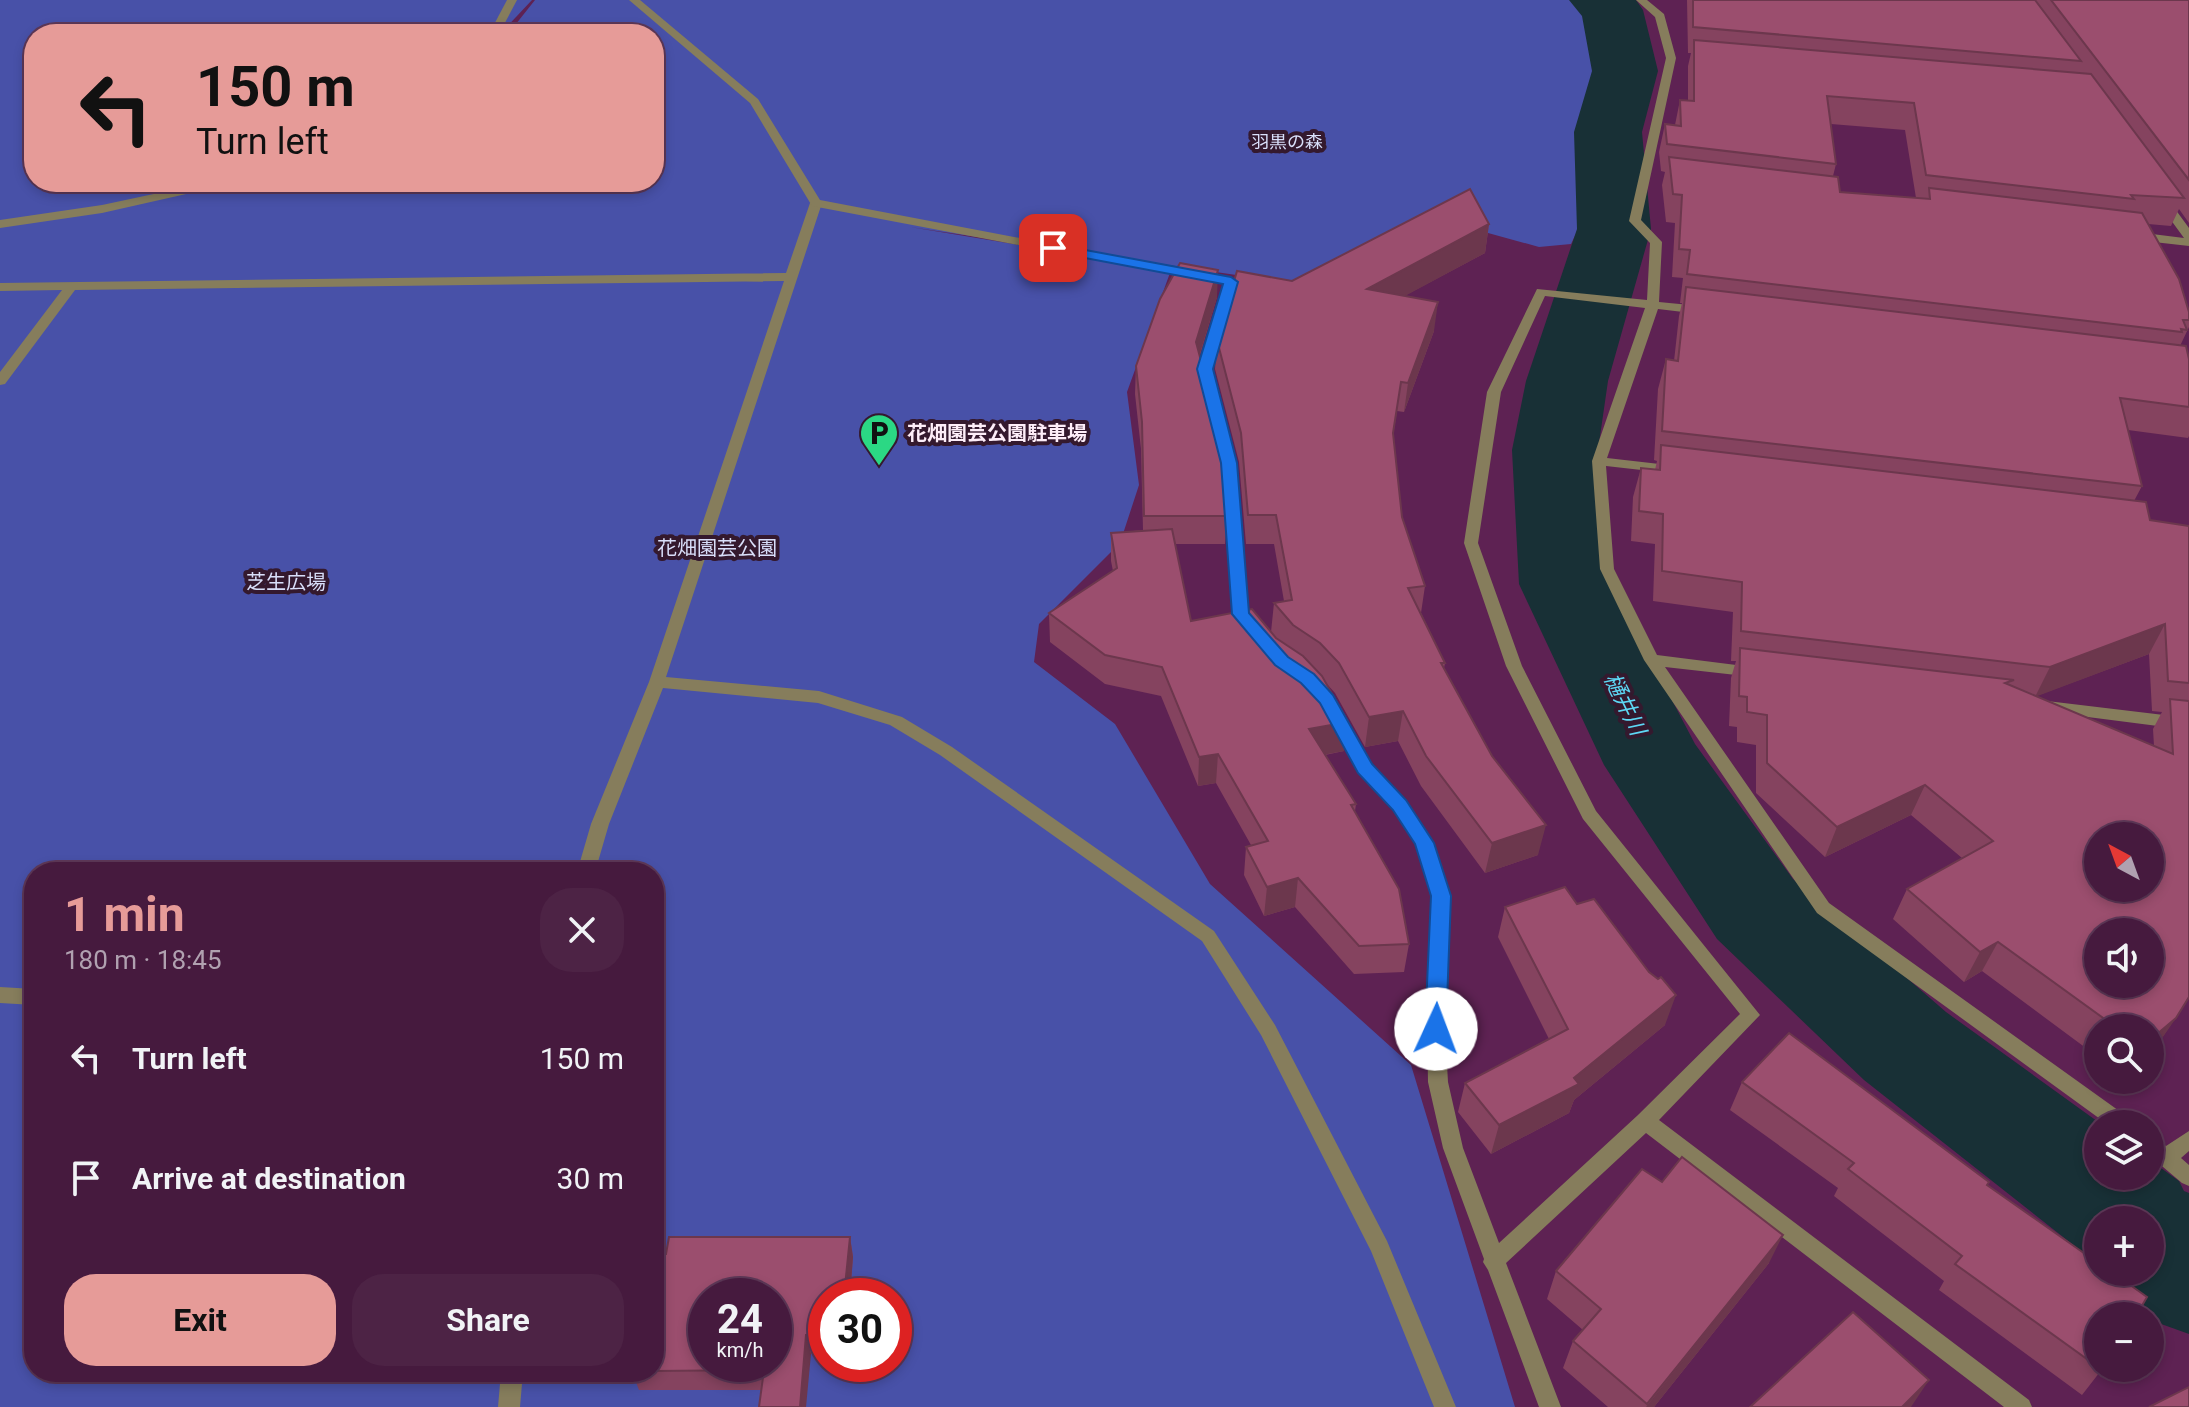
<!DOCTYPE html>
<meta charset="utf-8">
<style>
body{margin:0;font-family:Roboto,"Noto Sans JP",sans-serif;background:#4d2345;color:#f1f3f6;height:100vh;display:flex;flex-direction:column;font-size:30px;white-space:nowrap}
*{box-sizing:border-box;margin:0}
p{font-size:26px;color:#b0a1b0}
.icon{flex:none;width:44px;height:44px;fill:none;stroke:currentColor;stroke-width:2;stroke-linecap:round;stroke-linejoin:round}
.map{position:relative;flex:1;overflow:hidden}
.panel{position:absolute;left:24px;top:862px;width:640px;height:520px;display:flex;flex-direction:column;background:#461a3e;border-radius:32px;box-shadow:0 4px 12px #0003,0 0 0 2px #5e3858}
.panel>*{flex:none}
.guide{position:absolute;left:24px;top:24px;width:640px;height:168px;border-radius:32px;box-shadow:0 4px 12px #0003,0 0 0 2px #5e3858;background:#e69b98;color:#111;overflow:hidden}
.needle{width:52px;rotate:319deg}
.buttons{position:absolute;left:2084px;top:822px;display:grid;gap:16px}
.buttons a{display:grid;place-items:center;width:80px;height:80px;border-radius:50%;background:#461a3e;box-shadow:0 4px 12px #0003,0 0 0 2px #5e3858;font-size:40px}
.speed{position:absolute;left:688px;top:1278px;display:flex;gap:16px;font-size:40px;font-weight:700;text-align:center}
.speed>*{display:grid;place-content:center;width:104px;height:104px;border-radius:50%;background:#461a3e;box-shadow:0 4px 12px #0003,0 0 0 2px #5e3858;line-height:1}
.speed small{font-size:20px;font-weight:400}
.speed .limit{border:12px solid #d22;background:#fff;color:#111}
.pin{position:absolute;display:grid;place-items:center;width:68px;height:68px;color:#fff;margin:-34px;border-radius:16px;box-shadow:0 4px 12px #0006}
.me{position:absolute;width:88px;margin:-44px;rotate:2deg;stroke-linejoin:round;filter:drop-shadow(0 0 6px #0008)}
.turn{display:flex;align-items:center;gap:28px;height:168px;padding:0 40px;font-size:36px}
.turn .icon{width:104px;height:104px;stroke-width:2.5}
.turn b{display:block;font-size:56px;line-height:68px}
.round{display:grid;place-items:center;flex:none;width:84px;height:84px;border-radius:32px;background:#4d2345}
.overview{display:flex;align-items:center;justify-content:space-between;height:136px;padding:0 40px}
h1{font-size:48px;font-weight:700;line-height:60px;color:#e69b98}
.action{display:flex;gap:16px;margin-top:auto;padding:16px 40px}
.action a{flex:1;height:92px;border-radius:32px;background:#e69b98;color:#111;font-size:32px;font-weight:700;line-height:92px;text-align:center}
.action a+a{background:#4d2345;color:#f1f3f6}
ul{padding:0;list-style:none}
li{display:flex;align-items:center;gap:24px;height:120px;padding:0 40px}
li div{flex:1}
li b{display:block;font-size:30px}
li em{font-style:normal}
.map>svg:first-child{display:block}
</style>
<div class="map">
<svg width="2189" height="1407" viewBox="0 0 2189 1407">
<rect width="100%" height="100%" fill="#5e2253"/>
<path fill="#4851a8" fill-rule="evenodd" d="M 0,0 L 532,0 L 500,34 L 34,34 L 34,182 L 654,182 L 654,34 L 508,34 L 535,0 L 1577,0 L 1605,57 L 1579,120 L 1586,213 L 1571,244 L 1539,247 L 1470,228 L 1317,287 L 910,227 L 1171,270 L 1127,392 L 1139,485 L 1120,543 L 1039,624 L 1034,662 L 1115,724 L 1210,884 L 1411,1065 L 1515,1407 L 0,1407 ZM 34,872 L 654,872 L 654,1372 L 34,1372 ZM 706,1296 L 774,1296 L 774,1364 L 706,1364 ZM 826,1296 L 894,1296 L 894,1364 L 826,1364 Z"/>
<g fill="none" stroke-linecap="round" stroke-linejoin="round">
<polygon fill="#183036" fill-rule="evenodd" points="1569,0 1636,0 1643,10 1658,71 1642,132 1651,229 1608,381 1598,450 1611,584 1695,744 1793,879 1946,1012 2101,1124 2098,1124 2098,1176 2150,1176 2150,1160 2179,1181 2184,1191 2189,1193 2189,1334 2150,1320 2150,1316 2143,1316 2104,1272 2150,1272 2150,1220 2098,1220 2098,1262 2091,1259 1864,1080 1717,939 1604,765 1519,584 1512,450 1526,381 1577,229 1574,132 1592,71 1582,16"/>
<g fill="#867d5c" fill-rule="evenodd">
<polygon points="507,0 517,0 499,34 489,34"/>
<polygon points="210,182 232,182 226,185 102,213 0,228 0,220 102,205"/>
<polygon points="816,199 822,203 666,677 819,691 902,717 952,747 1214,931 1275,1025 1387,1241 1456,1407 1434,1407 1371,1251 1261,1035 1202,941 940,755 890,725 818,703 663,688 609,824 595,872 577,872 591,824 649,682 784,281 75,290 5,384 0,385 0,372 62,290 0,291 0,283 786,273 810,203"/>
<polygon points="0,987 34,989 34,1005 0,1003"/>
<polygon points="501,1372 523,1372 520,1407 498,1407"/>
</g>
<g fill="#867d5c" fill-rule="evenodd">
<polygon points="629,0 640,0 758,99 820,200 1235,279 1237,282 1212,369 1236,463 1249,613 1259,627 1256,631 1246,631 1233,614 1222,463 1198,369 1224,284 812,206 750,103"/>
<polygon points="1636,0 1647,0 1664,14 1676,58 1641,220 1662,242 1659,302 1700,306 1706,310 1700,314 1658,309 1607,458 1677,466 1684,470 1677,474 1606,466 1614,569 1657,655 1760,668 1762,672 1760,676 1754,677 1665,667 1829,903 2129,1118 2132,1124 2107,1124 1817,913 1644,660 1600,569 1592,461 1645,308 1545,296 1501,392 1478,543 1522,666 1596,811 1760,1015 1659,1120 2029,1400 2032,1407 2004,1407 1646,1133 1506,1263 1561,1407 1539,1407 1488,1270 1483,1262 1484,1259 1443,1148 1428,1082 1427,1029 1432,896 1416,844 1393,809 1359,773 1327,714 1329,710 1341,710 1371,765 1405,801 1430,838 1450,896 1445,1029 1448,1082 1463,1148 1499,1243 1638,1115 1740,1014 1583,819 1506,666 1464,543 1487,392 1537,289 1647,300 1650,243 1629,221 1666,58 1655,17"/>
<polygon points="2163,197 2167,198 2189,228 2189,246 2136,240 2130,236 2136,232 2184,238 2157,201"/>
<polygon points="2047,701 2189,718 2189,730 2041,711 2039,707 2041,703"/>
<polygon points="2189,1131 2189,1151 2181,1158 2189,1165 2189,1186 2182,1183 2150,1156 2150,1135 2166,1146"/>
</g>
</g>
<g fill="#85435f" fill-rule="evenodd">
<path d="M 1687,0 L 2189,0 L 2189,223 L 2179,209 L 2171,226 L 2148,224 L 2189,312 L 2189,327 L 2180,346 L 2189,359 L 2189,436 L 2188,438 L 2128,430 L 2142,486 L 2134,501 L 2150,520 L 2189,526 L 2189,997 L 2156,1047 L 2150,1028 L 2098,1028 L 2098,1057 L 1982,971 L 1964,982 L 1893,919 L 1907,889 L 1962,858 L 1911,815 L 1825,857 L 1756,793 L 1756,745 L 1737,742 L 1737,727 L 1729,726 L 1731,678 L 1736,661 L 1731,661 L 1733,612 L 1653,601 L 1655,544 L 1631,541 L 1633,497 L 1641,468 L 1655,470 L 1657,461 L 1654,460 L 1658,389 L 1666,359 L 1674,361 L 1679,316 L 1682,303 L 1680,303 L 1683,278 L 1672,277 L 1675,223 L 1666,222 L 1662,185 L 1665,172 L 1661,171 L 1659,152 L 1665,124 L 1675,125 L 1680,100 L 1688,101 L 1688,66 L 1691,53 L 1688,53 ZM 1831,124 L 1905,130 L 1916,198 L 1840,192 L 1833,176 L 1836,164 ZM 2149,654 L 2152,711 L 2162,712 L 2153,729 L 2154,746 L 2036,696 Z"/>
<polygon points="1489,224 1485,253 1404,296 1434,331 1404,412 1397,411 1393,436 1402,517 1425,586 1421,613 1445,663 1444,668 1538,855 1485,873 1421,786 1398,741 1365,747 1335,693 1326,683 1344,751 1325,755 1356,804 1355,811 1409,944 1404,972 1354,974 1295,907 1264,916 1244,875 1246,847 1251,845 1216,783 1198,786 1161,696 1105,684 1050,642 1049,613 1113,571 1111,561 1111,533 1143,530 1141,449 1135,394 1136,366 1217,297 1200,355 1227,516 1225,544 1175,544 1191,621 1271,632 1274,603 1284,601 1274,544 1246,544 1239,462 1215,369 1217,340 1292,281"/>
<polygon points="1505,907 1665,1025 1574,1100 1569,1113 1491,1154 1458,1112 1465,1083 1549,1039 1498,937"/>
<polygon points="1742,1082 1987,1185 2098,1316 2098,1368 2103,1368 2082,1395 1939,1290 1944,1281 1834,1196 1838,1188 1730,1110"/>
<polygon points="850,1237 853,1257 850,1296 826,1296 826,1354 811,1354 761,1390 639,1390 632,1372 654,1372 654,1254 666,1254"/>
<polygon points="1769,1263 1654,1407 1608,1407 1563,1368 1573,1341 1583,1330 1547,1299 1556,1271"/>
</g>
<g fill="#6c374d">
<polygon points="1489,224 1485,253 1364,318 1367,289"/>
<polygon points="1218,270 1217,297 1195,370 1196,342"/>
<polygon points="1438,302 1434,331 1404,412 1408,383"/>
<polygon points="2165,624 2149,654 2035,697 2050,667"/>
<polygon points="1403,711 1398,741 1365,747 1369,717"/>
<polygon points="1348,722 1344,751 1306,758 1309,729"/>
<polygon points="1218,754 1216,783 1198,786 1199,757"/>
<polygon points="1925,785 1911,815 1825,857 1837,827"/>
<polygon points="1546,825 1538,855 1485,873 1492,843"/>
<polygon points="1298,878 1295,907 1264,916 1267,887"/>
<polygon points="1998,942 1982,971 1964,982 1980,952"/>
<polygon points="1676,995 1665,1025 1574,1100 1569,1113 1491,1154 1499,1125 1574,1078"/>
<polygon points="2176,1018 2156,1047 2150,1052 2150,1040"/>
<polygon points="1783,1235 1769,1263 1654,1407 1646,1407"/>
<polygon points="850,1237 853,1257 850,1296 844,1296"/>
<polygon points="806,1335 811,1354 806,1407 800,1407"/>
<polygon points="1929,1380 1911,1407 1902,1407"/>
</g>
<g fill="#9b4e6e" stroke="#6c374d" stroke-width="2" fill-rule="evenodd">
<polygon points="1693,0 2035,0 2081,61 1693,27"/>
<polygon points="2051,0 2189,0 2189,180"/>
<polygon points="1694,40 2091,74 2184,198 2131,195 2134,199 1926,175 1914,103 1827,96 1836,164 1667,144 1665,124 1681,126 1680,100 1694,101"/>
<polygon points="1669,157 1838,177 1840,192 1930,199 1929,188 2142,213 2179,279 2189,312 2189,320 2183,320 2187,330 2181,329 2182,332 1687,274 1690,250 1679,249 1682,195 1673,194"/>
<polygon points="1470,189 1489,224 1367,289 1438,302 1408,383 1401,382 1393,433 1402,517 1425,586 1408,588 1445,663 1441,663 1492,756 1546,825 1492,843 1426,756 1403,711 1369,717 1339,663 1320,643 1293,625 1274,603 1292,600 1276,515 1248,515 1241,433 1217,340 1237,271 1292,281"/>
<polygon points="1180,263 1218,270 1196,342 1221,436 1227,516 1144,516 1142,422 1136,366 1160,299"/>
<polygon points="1686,287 2186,346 2189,359 2189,407 2120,398 2142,486 1662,431 1666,359 1678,361"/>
<polygon points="1661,445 2146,502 2150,520 2189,526 2189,683 2168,681 2165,624 2050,667 1741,631 1742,582 1662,571 1663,514 1639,511 1641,468 1660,470"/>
<polygon points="1172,529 1191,621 1252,609 1276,638 1303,656 1322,676 1348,722 1309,729 1356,804 1351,805 1399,889 1409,944 1359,946 1298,878 1267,887 1246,847 1268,841 1218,754 1199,757 1162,667 1105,655 1049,613 1117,568 1111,533"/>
<path d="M 1740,648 L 2014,680 L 2005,683 L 2173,754 L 2170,699 L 2189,701 L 2189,997 L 2176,1018 L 2150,1040 L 2150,1028 L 2117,1028 L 1998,942 L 1980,952 L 1907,889 L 1993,841 L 1925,785 L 1837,827 L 1767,763 L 1767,715 L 1747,712 L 1747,697 L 1739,696 ZM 2098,836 L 2150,836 L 2150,888 L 2098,888 ZM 2098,932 L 2150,932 L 2150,984 L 2098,984 Z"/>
<polygon points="1565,887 1577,904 1594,899 1649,972 1658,979 1661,977 1676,995 1574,1078 1579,1084 1499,1125 1465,1083 1568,1029 1505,907"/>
<polygon points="1789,1033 1989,1182 1987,1185 2098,1263 2098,1272 2112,1272 2147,1297 2136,1316 2098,1316 2098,1367 1955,1264 1962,1256 1848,1169 1854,1163 1742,1082"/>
<polygon points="1682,1157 1783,1235 1647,1404 1573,1341 1601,1309 1556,1271 1642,1169 1662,1182"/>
<path d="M 669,1237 L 850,1237 L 844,1296 L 826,1296 L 826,1335 L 806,1335 L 800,1407 L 759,1407 L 764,1370 L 654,1371 L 654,1254 L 666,1254 ZM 706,1296 L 774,1296 L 774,1364 L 706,1364 Z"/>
<polygon points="1853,1312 1929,1380 1902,1407 1750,1407"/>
<polygon points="2189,1387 2189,1407 2149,1407"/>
</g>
<polygon fill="#1a73e8" stroke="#114b97" stroke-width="2" points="1053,244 1231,277 1238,282 1213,369 1237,463 1249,613 1288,657 1314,674 1333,695 1372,764 1406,800 1434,843 1451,896 1446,1029 1443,1035 1436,1038 1428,1035 1425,1029 1431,896 1415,844 1393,810 1358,773 1320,703 1301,683 1275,665 1232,614 1221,463 1197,369 1223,284 1048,251 1048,245"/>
<defs>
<g id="parking-pin" transform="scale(2)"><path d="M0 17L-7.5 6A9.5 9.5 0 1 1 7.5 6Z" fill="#2bd884" stroke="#34192e"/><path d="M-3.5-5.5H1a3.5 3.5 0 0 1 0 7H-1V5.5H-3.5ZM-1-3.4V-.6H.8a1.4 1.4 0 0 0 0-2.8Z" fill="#111"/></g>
</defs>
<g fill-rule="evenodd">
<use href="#parking-pin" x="879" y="433"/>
</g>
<g text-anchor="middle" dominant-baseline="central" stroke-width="8" stroke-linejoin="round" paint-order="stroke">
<g font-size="18" fill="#d9dffa" stroke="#34192e">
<text x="1287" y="141">羽黒の森</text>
</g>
<g font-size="20" font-weight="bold" fill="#feeef9" stroke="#34192e" text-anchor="start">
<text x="907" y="433">花畑園芸公園駐車場</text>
</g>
<g font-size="20" fill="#d9dffa" stroke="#34192e">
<text x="717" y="548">花畑園芸公園</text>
<text x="286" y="582">芝生広場</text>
</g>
<g font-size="22" font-style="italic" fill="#5dd8f5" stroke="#34192e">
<text transform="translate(1625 704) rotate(64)">樋井川</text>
</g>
</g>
</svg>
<div class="buttons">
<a><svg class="needle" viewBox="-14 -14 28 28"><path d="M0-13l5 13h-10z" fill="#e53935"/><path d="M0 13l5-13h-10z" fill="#b0a1b0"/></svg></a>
<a><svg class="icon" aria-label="sound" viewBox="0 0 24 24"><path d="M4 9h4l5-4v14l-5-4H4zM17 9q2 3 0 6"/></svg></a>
<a><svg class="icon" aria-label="search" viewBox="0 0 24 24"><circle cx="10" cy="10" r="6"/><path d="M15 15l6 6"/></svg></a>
<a><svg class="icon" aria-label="layers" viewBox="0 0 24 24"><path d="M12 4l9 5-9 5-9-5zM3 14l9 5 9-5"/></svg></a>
<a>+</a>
<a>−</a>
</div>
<div class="speed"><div>24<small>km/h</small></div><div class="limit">30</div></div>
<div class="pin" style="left:1053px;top:248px;background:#d93025"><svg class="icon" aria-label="arrive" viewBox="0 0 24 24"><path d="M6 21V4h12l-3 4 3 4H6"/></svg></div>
<svg class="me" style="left:1436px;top:1029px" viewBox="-20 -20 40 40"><circle r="19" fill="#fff"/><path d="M0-13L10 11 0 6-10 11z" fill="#1a73e8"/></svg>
<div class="guide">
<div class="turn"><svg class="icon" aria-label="left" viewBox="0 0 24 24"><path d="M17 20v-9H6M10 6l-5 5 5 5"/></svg><div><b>150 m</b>Turn left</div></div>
</div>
<section class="panel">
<div class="overview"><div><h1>1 min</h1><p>180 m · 18:45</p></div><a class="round"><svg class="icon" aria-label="close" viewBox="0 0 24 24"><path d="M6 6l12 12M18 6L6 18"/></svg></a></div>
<ul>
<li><svg class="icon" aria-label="left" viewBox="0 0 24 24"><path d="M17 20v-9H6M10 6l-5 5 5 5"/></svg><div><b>Turn left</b></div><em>150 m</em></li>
<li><svg class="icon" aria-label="arrive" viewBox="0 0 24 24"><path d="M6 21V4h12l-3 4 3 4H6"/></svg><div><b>Arrive at destination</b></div><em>30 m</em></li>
</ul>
<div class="action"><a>Exit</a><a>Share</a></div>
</section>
</div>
